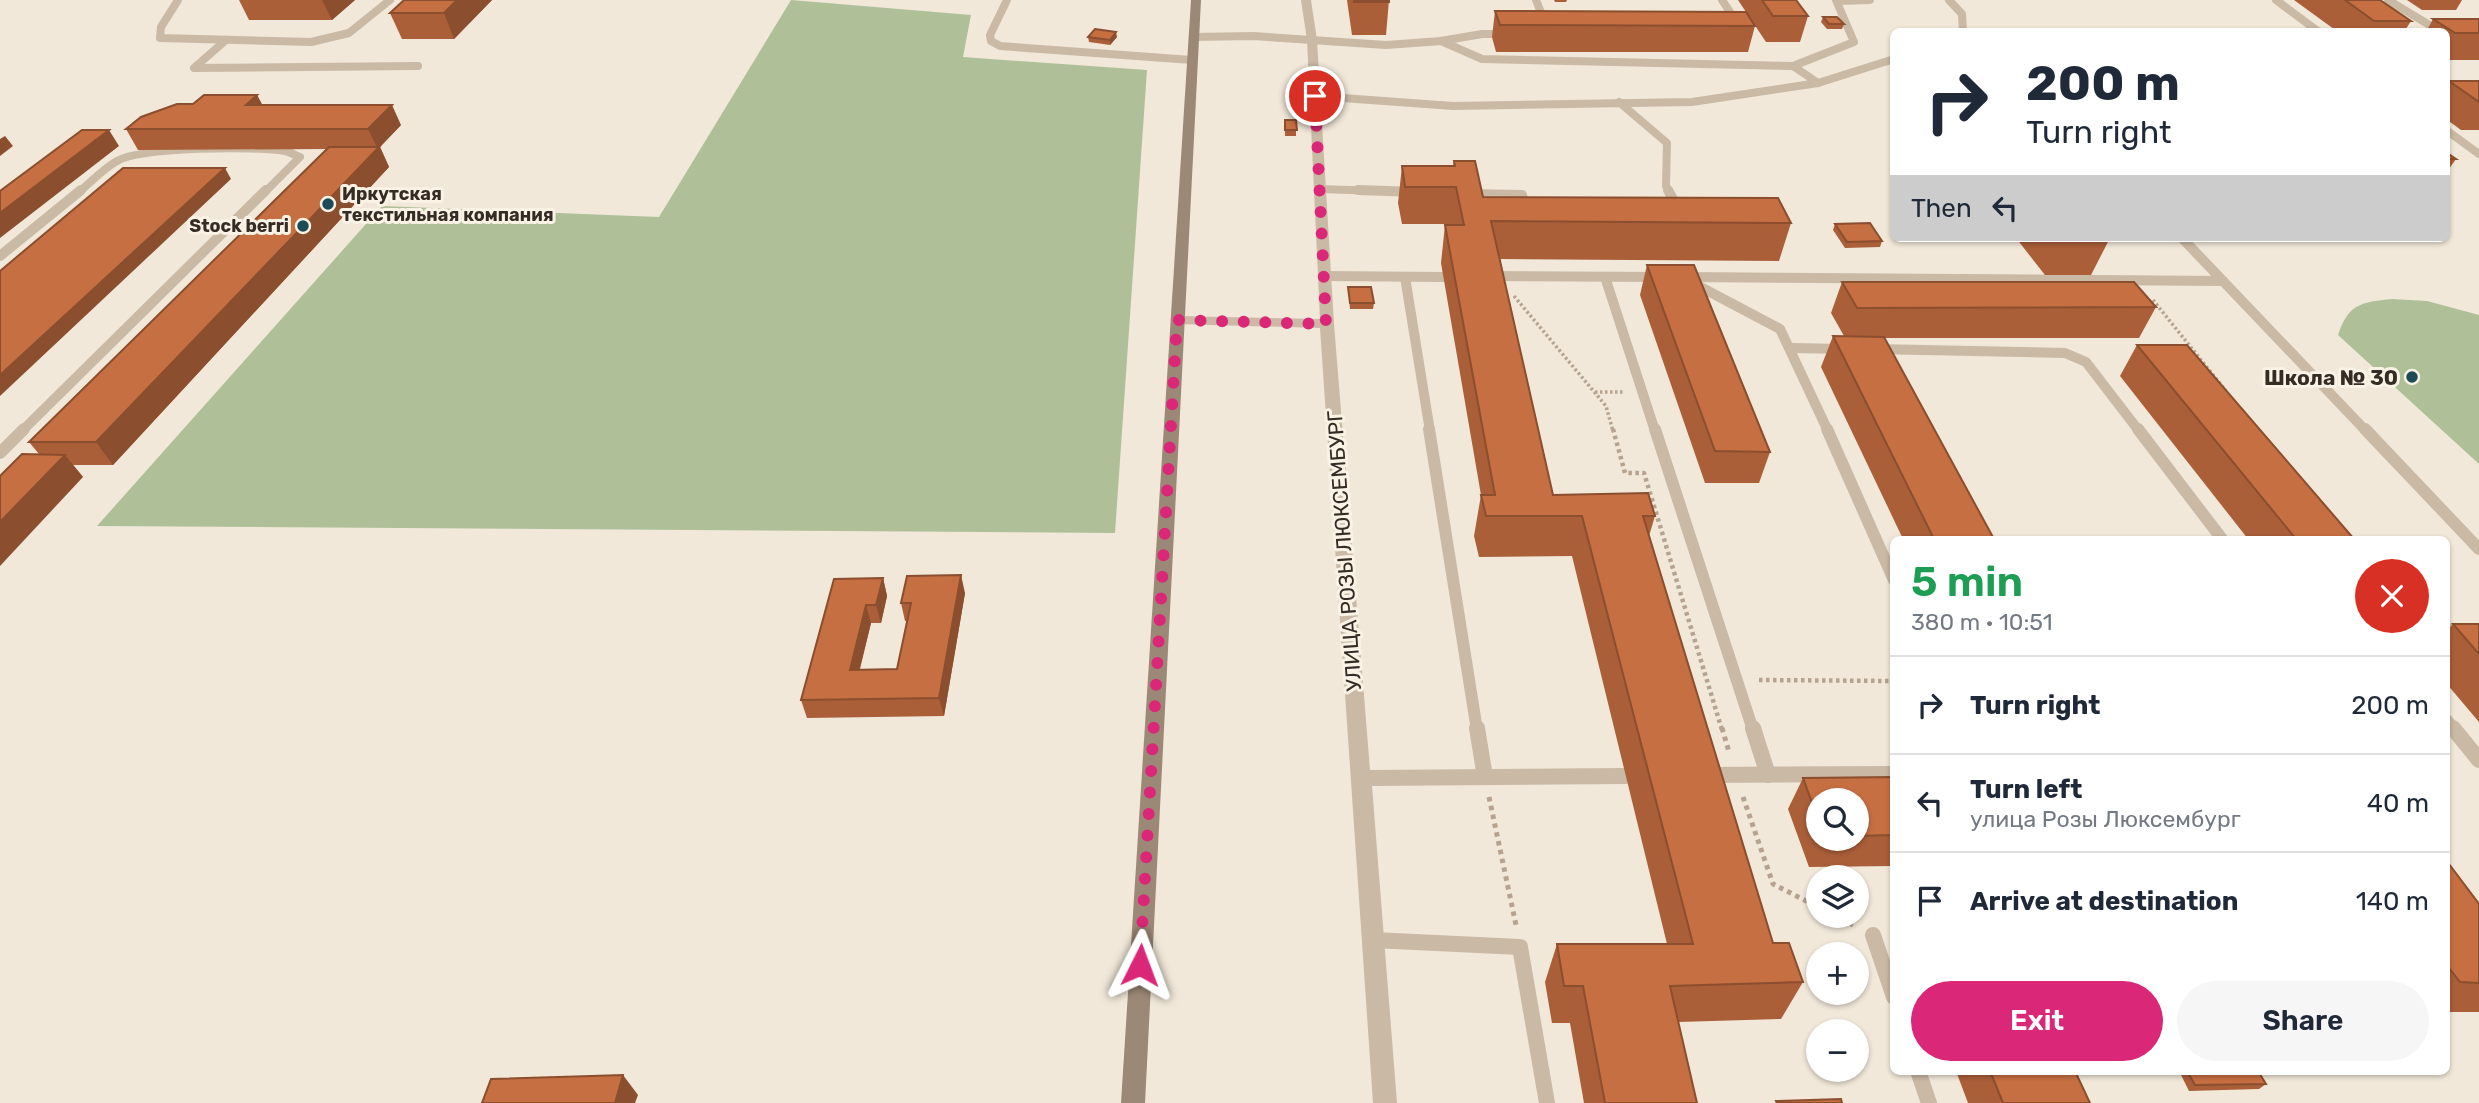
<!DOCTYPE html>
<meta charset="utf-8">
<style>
body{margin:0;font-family:Rubik,sans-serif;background:#f6f6f7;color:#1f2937;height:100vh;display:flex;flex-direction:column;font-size:26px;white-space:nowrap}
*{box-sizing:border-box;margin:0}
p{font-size:23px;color:#747a83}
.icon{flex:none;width:38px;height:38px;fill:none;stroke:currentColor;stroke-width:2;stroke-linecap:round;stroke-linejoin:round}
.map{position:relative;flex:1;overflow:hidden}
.panel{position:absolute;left:1890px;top:536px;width:560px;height:539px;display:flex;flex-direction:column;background:#fff;border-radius:10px;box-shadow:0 2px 5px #0004}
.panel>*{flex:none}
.hud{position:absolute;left:1890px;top:28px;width:560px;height:214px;border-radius:10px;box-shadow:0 2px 5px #0004;background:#fff;color:#1f2937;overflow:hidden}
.fabs{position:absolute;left:1806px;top:788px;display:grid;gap:14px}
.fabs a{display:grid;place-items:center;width:63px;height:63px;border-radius:50%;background:#fff;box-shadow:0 2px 5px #0004;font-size:35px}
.pin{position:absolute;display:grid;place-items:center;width:60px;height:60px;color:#fff;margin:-30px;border:4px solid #fff;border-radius:50%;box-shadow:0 2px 7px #0007}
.me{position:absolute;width:77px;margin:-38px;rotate:3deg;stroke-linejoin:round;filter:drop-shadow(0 0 5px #0008)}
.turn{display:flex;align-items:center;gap:24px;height:147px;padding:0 21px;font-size:32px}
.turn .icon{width:91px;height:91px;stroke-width:2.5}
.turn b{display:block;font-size:49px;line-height:60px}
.then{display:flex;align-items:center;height:66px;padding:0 21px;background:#0003;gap:14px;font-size:26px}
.round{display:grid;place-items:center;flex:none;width:74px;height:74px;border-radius:37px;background:#f6f6f7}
.headline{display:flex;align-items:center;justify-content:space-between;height:119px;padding:0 21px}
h1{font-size:42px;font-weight:600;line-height:52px;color:#1e9e55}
.cta{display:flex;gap:14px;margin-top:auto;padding:14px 21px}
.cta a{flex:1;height:80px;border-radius:42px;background:#db2777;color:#fff;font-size:28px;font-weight:600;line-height:80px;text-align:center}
.cta a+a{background:#f6f6f7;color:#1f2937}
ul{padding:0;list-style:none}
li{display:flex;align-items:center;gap:21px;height:98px;padding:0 21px;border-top:2px solid #e0e1e3}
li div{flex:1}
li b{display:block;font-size:26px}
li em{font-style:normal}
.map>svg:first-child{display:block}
</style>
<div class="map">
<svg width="2479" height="1103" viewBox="0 0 2479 1103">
<rect width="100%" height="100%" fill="#f1e8d9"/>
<g fill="#afc099">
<polygon points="791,0 971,15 963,57 1147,70 1115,533 97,526 382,206 659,217"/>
<path d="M 2392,299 L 2427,301 L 2479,315 L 2479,464 L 2338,335 C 2348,304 2361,302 2392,299 Z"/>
</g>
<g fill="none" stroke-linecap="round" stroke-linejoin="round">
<g stroke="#b5a38f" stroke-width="3.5" stroke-dasharray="2.5 2.5" stroke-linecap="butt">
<polyline points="1514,296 1606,406 1613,431"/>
<polyline points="2153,300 2226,391"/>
<polyline points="1595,392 1625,392"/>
</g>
<g stroke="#b5a38f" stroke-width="4.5" stroke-dasharray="3.5 3.5" stroke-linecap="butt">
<polyline points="1613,429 1625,473 1644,473 1722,730"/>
<polyline points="1759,680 1894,681"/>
</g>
<g stroke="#b5a38f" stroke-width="5" stroke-dasharray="4.5 4.5" stroke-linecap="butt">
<polyline points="1722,728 1729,752"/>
<polyline points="1489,797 1516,925"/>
<polyline points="1743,797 1773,884 1818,907"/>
<polyline points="1834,915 1853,925"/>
</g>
<g stroke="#c9b9a5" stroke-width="8">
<polyline points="178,0 161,27 160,38 311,42 349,33 390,0"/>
<polyline points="1007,0 990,35 991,41 1000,46 1192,60"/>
<polyline points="1536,0 1544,20 1543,25"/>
<polyline points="1722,0 1730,12 1731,27"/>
<polyline points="1949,0 1962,14 1963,32"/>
<polyline points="2276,0 2319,32"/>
<polyline points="2388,0 2441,32"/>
<polyline points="1838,1 1870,0"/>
<polyline points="1193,37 1253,36 1386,45 1441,41 1482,34 1507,34"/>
<polyline points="226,40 194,68 418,66"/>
<polyline points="1441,41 1482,59 1793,66 1818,83"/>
<polyline points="1793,66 1854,42 1836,0"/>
<polyline points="1315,96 1453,106 1692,102 1818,83 1894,59"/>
<polyline points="1619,102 1667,143 1666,186 1669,192"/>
<polyline points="2446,130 2479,154"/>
<polyline points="1318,189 1415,192"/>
<path d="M 79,192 C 91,182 103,169 117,161 C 140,147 256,146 285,151 C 290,152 295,155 300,157 L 265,192"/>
</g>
<g stroke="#c9b9a5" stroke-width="10">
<polyline points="1358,190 1416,192"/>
<polyline points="1668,190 1679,210"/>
<polyline points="1469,194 1522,195 1526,211"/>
<polyline points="2182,238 2366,431"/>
<polyline points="0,256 81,190"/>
<polyline points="1324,276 1443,277"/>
<polyline points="1490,276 1661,277"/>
<polyline points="1405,277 1430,431"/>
<polyline points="1605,277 1655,431"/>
<polyline points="1682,277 2223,281"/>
<polyline points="1691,282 1780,329 1828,431"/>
<polyline points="1791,348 1845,349"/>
<polyline points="1874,349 2065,353 2086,362 2139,431"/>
<polyline points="22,431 266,190"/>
</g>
<g stroke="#c9b9a5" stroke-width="12">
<polyline points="1429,429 1477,730"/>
<polyline points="1655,429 1753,730"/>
<polyline points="1827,429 1894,580"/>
<polyline points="2138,429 2222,539"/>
<polyline points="2365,429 2479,549"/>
<polyline points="0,453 24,429"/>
<polyline points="2446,630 2479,630"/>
<polyline points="2446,719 2455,730"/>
</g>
<g stroke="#c9b9a5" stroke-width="16">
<polyline points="1477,728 1485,777"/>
<polyline points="1753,728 1768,775"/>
<polyline points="2453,728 2479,760"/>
<polyline points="1705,775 1894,774"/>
<polyline points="1873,935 1894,997"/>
<polyline points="1373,940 1520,947 1547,1103"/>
<polyline points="1918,1071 1929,1103"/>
</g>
<polygon fill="#c9b9a5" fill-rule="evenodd" points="1301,0 1311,0 1317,40 1334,324 1370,770 1626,768 1633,770 1636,776 1633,782 1626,784 1372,786 1397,1103 1373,1103 1320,328 1177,324 1170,320 1177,316 1320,319 1307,40"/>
<polygon fill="#9c8876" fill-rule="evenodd" points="1191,0 1201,0 1145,1103 1121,1103"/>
</g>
<g fill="#aa5f39" fill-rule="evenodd">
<polygon points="239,0 355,0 332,20 249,20"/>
<polygon points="404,0 492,0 454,39 402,39 390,13"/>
<polygon points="1347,0 1389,0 1386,35 1352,35"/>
<polygon points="1554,0 1567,0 1566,2 1555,2"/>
<polygon points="1738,0 1796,0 1808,16 1800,42 1766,42 1746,12 1755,26 1748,52 1496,52 1492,37 1495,11 1746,12"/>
<polygon points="2294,0 2380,0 2411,21 2404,32 2338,32"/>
<polygon points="2407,0 2462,0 2456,10 2422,10"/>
<polygon points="1823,17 1844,24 1842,29 1827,29 1821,22"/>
<polygon points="2433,19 2479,19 2479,60 2446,60 2446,32 2426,32"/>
<polygon points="1088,37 1117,37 1110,45 1089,42"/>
<polygon points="2449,81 2479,81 2479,130 2461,130 2446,119 2446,84"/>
<polygon points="257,95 262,105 401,125 380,147 389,167 113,465 73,465 83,477 39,454 29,442 326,149 138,150 126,129 193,104"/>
<rect x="1285" y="120" width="11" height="16"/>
<polygon points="2446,152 2456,159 2446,173"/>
<polygon points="1454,161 1483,197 1791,223 1779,261 1500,259 1553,495 1655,516 1649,536 1773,943 1803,982 1781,1019 1678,1022 1697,1103 1584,1103 1570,1023 1552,1023 1545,982 1557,944 1667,944 1572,556 1479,557 1474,536 1481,495 1441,263 1445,225 1452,224 1402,224 1398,203 1402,166 1453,166"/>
<polygon points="1835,224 1882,241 1880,247 1845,248 1833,230"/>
<polygon points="2016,238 2110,238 2091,275 2045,275"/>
<polygon points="1647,265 1770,452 1759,483 1705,483 1640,295"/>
<polygon points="1842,282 2156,307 2139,338 1885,338 1994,539 1903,539 1821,367 1833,336 1844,336 1831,313"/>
<polygon points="1348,287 1374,303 1373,309 1350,309"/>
<polygon points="2137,345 2354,539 2248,539 2120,376"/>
<polygon points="883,578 887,596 881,623 871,623 860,669 897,669 907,621 905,621 901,603 965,593 944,716 807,718 801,700"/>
<polygon points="2453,624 2479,624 2479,722 2446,683 2446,632"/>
<path d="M 1894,777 L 1894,866 L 1809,867 L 1788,809 L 1803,778 ZM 1818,800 L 1857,800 L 1857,838 L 1818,838 Z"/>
<polygon points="2446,860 2479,904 2479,1012 2446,1012"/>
<polygon points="1956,1071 2075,1071 2090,1103 1968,1103"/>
<polygon points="2179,1071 2258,1071 2266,1084 2259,1089 2189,1091"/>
</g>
<g fill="#8b4e2e">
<polygon points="322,0 355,0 332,20"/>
<polygon points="457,0 492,0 454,39 444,13"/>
<polygon points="1116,32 1117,37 1110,45 1110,40"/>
<polygon points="257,95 268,115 246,105"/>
<polygon points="392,105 401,125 380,147 389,167 113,465 96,442 378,149 368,129"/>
<polygon points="109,130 119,146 0,238 0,213"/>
<polygon points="5,136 13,146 0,156 0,139"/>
<polygon points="225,168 231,179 0,396 0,375"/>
<polygon points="65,455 83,477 0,566 0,522"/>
<polygon points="961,575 965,593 944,716 939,698"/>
<polygon points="883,578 887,596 881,623 876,605"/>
<polygon points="866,605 871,623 855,687 850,670"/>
<polygon points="623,1075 638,1095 635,1103 615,1103"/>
</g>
<g fill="#c66f42" stroke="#8b4e2e" stroke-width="2">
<polygon points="404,0 457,0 444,13 390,13"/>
<rect x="1354" y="0" width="35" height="2"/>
<polygon points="1762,0 1796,0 1808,16 1773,16"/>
<polygon points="2345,0 2380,0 2411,21 2374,21"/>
<polygon points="1495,11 1746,12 1755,26 1500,25"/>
<polygon points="1823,17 1837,17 1844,24 1829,24"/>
<polygon points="2433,19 2479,19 2479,33 2455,33"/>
<polygon points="1095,29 1116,32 1110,40 1088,37"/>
<polygon points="2449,81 2479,81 2479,102"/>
<polygon points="204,95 257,95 246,105 392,105 368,129 126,129 141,117 177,104 193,104"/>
<polygon points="1285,120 1296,120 1297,130 1285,130"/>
<polygon points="82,130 109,130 0,213 0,191"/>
<polygon points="329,147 379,147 96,442 29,442"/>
<polygon points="2446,152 2456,159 2446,159"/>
<polygon points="1454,161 1475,161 1483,197 1778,198 1791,223 1491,221 1553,495 1648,493 1655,516 1643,516 1773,943 1789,943 1803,982 1670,986 1697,1103 1605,1103 1583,986 1564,986 1557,944 1693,944 1582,516 1486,516 1481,495 1495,495 1445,225 1464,225 1456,187 1405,187 1402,166 1455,166"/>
<polygon points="123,168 225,168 0,375 0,271"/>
<polygon points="1870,223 1882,241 1847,242 1835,224"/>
<polygon points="1647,265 1694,265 1770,452 1715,451"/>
<polygon points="1842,282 2134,282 2156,307 1857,308"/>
<polygon points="1348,287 1371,287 1374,303 1350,303"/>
<polygon points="1833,336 1884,337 1994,539 1934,539"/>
<polygon points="2137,345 2187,345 2354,539 2296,539"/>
<polygon points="22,454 65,455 0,522 0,476"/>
<polygon points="961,575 939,698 801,700 834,579 883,578 876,605 866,605 850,670 897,669 911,603 901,603 907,576"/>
<polygon points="2453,624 2479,624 2479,654"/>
<polygon points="1894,777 1894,835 1857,836 1857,800 1818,800 1818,819 1803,778"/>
<polygon points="2446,860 2479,904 2479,983 2460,982 2446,964"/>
<polygon points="1990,1071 2075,1071 2090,1103 2003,1103"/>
<polygon points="2187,1071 2258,1071 2266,1084 2195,1085"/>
<polygon points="623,1075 615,1103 482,1103 491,1079"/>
<polygon points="1841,1099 1842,1103 1777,1103 1776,1101"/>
</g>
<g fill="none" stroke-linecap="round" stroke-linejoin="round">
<polyline stroke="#db2777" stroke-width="12" stroke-dasharray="0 21.6" points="1140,965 1177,320 1326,324 1315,96"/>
</g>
<g fill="#1c4c56" stroke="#f9f2e5" stroke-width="2.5">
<circle cx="328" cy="204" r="7"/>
<circle cx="303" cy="226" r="7"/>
<circle cx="2412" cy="377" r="7"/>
</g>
<g text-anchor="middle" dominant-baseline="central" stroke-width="6" stroke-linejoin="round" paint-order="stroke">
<g font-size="18" font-weight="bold" fill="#352c26" stroke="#f9f2e5" text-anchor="start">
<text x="342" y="194">Иркутская<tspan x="342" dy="21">текстильная компания</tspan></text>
<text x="289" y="226" text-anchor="end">Stock berri</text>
</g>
<g font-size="21" font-weight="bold" fill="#352c26" stroke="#f9f2e5" text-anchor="end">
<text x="2398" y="377">Школа № 30</text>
</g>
<g font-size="21" fill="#352c26" stroke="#f9f2e5">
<text transform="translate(1344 551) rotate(-94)">УЛИЦА РОЗЫ ЛЮКСЕМБУРГ</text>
</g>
</g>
</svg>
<div class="fabs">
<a><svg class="icon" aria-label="search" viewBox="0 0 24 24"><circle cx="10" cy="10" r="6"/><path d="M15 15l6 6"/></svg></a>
<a><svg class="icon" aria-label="layers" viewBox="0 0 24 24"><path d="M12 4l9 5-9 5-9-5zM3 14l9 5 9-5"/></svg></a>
<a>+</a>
<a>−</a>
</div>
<div class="pin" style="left:1315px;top:96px;background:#d93025"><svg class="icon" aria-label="arrive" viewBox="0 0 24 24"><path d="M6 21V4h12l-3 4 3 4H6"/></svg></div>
<svg class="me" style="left:1140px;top:965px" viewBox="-20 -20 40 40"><path d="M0-17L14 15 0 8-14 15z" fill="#db2777" stroke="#fff" stroke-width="4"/></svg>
<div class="hud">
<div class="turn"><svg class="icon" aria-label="right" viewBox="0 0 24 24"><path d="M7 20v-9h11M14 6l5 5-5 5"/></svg><div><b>200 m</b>Turn right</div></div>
<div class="then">Then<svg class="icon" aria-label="left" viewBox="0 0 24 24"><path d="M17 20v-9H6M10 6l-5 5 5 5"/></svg></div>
</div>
<section class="panel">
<div class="headline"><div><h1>5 min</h1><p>380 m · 10:51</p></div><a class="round" style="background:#d93025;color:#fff"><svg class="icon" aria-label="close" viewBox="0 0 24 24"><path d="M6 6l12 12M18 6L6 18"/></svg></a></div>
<ul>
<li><svg class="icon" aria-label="right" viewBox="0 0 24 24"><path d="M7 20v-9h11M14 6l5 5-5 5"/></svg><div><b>Turn right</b></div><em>200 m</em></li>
<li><svg class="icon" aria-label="left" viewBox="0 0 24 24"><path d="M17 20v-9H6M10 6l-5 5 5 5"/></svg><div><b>Turn left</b><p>улица Розы Люксембург</p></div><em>40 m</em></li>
<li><svg class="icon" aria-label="arrive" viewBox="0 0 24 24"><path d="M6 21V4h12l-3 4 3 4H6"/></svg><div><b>Arrive at destination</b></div><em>140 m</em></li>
</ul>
<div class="cta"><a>Exit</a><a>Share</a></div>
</section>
</div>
